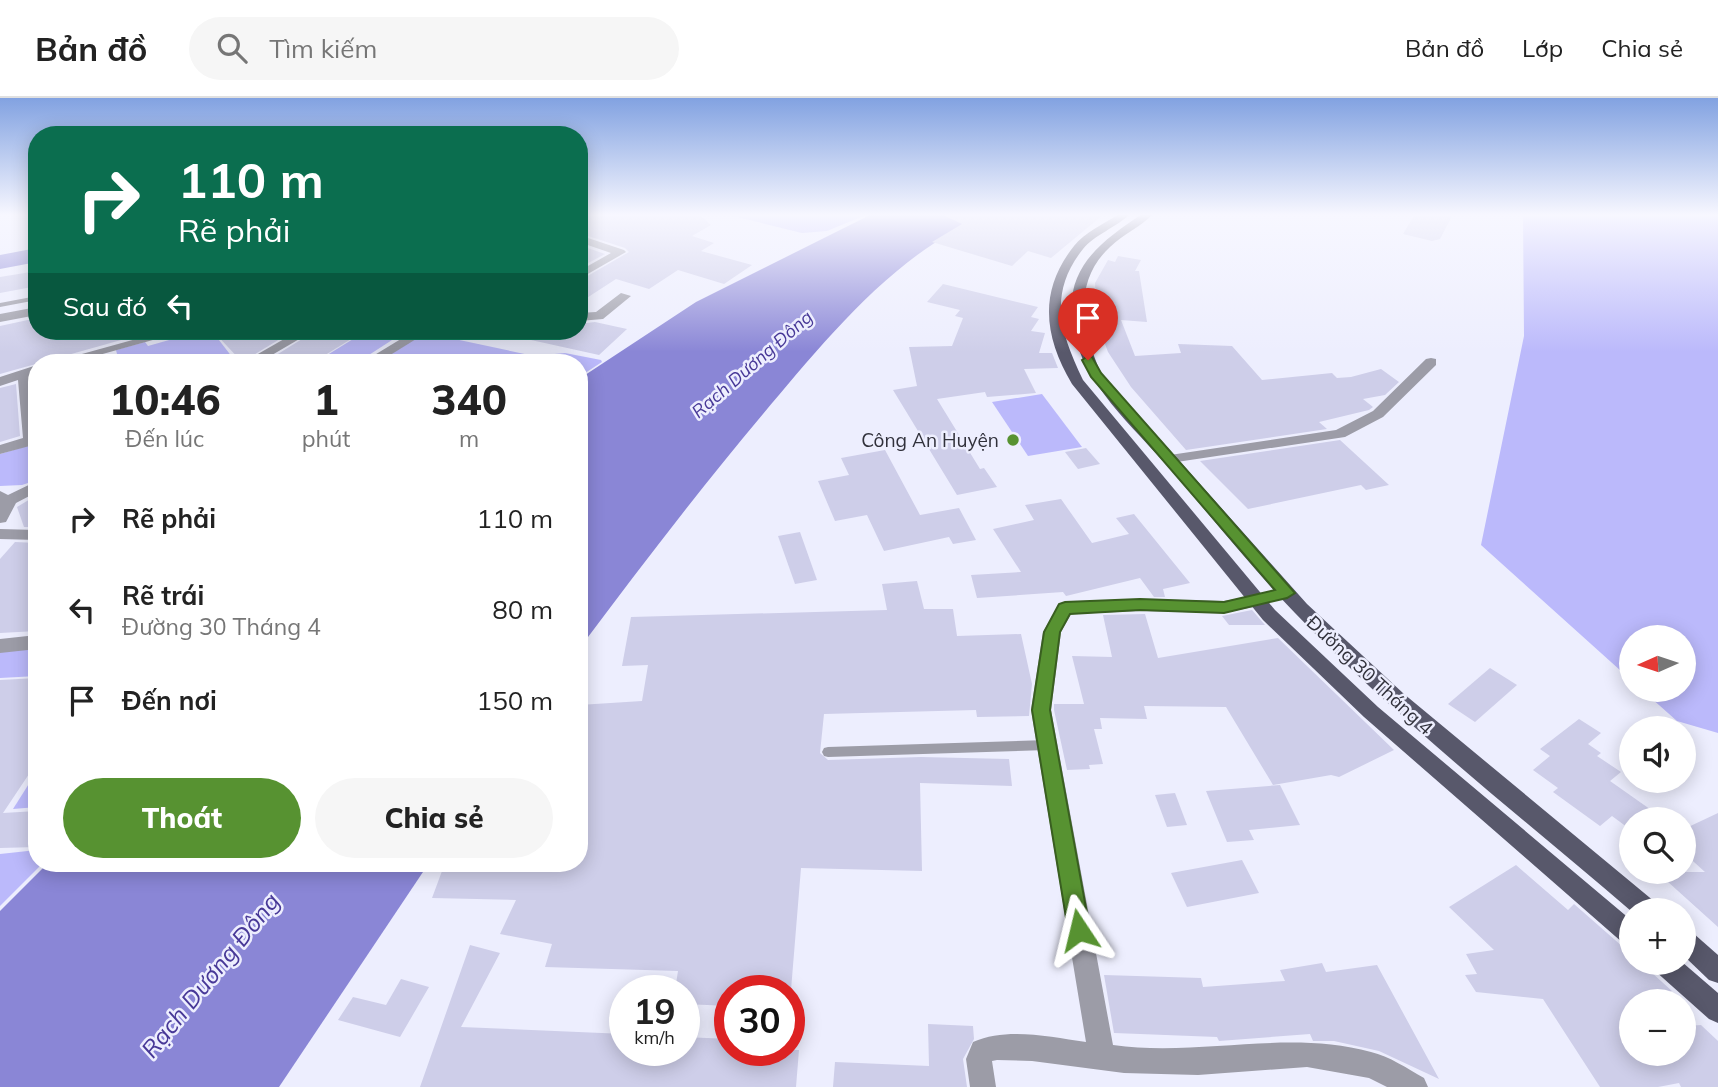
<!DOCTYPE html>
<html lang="vi">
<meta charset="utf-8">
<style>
body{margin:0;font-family:Mulish,sans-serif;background:#f6f6f6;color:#222;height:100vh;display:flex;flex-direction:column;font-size:26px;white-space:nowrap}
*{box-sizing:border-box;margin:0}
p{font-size:23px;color:#767676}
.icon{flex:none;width:38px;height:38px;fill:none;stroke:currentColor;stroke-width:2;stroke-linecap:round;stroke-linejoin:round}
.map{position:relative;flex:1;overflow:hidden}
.details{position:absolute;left:28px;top:256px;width:560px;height:518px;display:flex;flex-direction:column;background:#fff;border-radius:28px;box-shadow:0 4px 18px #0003}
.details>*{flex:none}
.guide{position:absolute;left:28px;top:28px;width:560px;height:214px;border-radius:28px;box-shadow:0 4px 18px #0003;background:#0b6e4f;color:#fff;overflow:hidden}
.needle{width:46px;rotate:267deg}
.controls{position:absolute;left:1619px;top:527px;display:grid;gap:14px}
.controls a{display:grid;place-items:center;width:77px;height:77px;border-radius:50%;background:#fff;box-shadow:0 4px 18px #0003;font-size:35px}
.speed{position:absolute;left:609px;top:877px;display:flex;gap:14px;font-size:35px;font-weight:700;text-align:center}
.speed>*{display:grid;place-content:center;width:91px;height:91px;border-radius:50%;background:#fff;box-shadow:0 4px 18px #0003;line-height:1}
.speed small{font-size:18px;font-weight:400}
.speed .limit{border:10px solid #d22;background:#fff;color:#111}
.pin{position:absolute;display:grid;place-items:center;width:60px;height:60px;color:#fff;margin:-72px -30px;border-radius:50% 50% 50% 0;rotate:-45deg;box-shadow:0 0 7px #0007}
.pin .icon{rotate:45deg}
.me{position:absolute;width:77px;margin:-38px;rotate:350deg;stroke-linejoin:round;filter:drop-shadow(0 0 5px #0008)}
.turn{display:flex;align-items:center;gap:24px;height:147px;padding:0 35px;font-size:32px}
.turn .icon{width:91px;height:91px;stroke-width:2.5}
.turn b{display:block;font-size:49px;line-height:60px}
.then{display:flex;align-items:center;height:66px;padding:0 35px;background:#0003;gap:14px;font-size:26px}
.eta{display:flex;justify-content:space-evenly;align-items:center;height:119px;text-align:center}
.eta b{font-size:42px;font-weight:800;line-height:49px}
.cta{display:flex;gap:14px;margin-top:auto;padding:14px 35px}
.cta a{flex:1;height:80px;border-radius:42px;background:#579231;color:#fff;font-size:28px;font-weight:800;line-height:80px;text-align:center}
.cta a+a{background:#f6f6f6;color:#222}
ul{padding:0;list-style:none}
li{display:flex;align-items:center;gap:21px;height:91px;padding:0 35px}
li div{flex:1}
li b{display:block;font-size:26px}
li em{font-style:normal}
header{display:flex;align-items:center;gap:42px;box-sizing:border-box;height:98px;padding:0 35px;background:#fff;border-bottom:2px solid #e0e0e0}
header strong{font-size:33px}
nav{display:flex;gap:38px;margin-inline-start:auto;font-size:24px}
.search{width:490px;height:63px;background:#f6f6f6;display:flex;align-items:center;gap:18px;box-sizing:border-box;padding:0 24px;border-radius:38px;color:#767676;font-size:26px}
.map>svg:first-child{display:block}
</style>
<header>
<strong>Bản đồ</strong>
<div class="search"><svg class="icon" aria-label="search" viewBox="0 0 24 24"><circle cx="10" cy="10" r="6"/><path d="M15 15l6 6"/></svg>Tìm kiếm</div>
<nav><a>Bản đồ</a><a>Lớp</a><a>Chia sẻ</a></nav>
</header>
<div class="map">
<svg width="1718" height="989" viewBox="0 0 1718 989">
<rect width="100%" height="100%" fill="#edeefe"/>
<g fill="#bbb9fb">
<polygon points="725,116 868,116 827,133 802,135"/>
<polygon points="1523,116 1718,116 1718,635 1677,623 1642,592 1684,592 1684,539 1631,539 1631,582 1481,447 1524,238"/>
<polygon points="201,233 219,233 215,237 236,264 89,264 117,256 116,252 145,244 148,248"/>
<polygon points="366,233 406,233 358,264 316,264"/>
<polygon points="431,236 534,258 565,255 601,262 602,264 579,279 579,264 375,264 418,239"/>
<polygon points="1042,296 1082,349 1028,358 992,304"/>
<polygon points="37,345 37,382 22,387 0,388 0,356"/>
<polygon points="37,550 37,578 0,580 0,553"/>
<polygon points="37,673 37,709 13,711"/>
<polygon points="37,752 37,765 43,765 0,808 0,756"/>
</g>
<g fill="#8a86d6">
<path d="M 872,116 L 995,116 C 903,144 823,245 763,316 C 699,392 639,471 579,551 L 579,281 L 696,204 Z"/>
<polygon points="48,765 429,765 279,989 0,989 0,813"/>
</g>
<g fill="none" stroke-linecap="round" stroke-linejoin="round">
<polygon fill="#8a86d6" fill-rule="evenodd" points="37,150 37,164 0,171 0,157"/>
</g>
<g fill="#cecee9">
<polygon points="579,116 700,117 711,127 692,138 714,145 701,153 752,167 724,186 678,172 649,191 616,181 579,205 579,183 629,154 625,150 579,135"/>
<polygon points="941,116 1104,116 1051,160 1028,153 1012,168 932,144 962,126"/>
<polygon points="1415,116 1453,116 1440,141 1432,143 1403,136"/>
<polygon points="579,147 605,156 579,170"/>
<polygon points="1118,158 1141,162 1135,173 1139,173 1147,224 1121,222 1135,258 1181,255 1178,246 1232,248 1262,282 1332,275 1337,280 1351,279 1381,271 1399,284 1385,297 1363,301 1373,309 1369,312 1319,324 1327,331 1186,352 1131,289 1108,254 1098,227 1095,185 1108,162 1115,164"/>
<polygon points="37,173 32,189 0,195 0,179"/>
<polygon points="943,186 1038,209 1031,219 1039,221 1031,233 1045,235 1039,255 1052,255 1058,270 1024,271 1036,295 987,299 985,294 937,301 980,371 984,370 997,389 957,397 893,292 917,288 909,249 952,248 963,220 955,218 960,212 927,204"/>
<polygon points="37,220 37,233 139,233 139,237 0,276 0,228"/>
<polygon points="595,224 627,231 599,257 522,240 523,233 579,233 579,226"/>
<polygon points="213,233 293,233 242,264"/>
<polygon points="315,233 364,233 314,264 265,264"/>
<polygon points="16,286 20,338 0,344 0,290"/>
<polygon points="1340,342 1389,387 1366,392 1361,387 1248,411 1200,363"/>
<polygon points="1086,350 1100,366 1078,371 1065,354"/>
<polygon points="885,352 920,417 959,410 976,442 953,446 949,439 884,453 867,417 835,423 818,383 849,377 841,360"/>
<polygon points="37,397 37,429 24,429 17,409"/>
<polygon points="1061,401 1092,445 1129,436 1116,420 1134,416 1190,485 1163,491 1165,499 1154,499 1140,480 1066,498 1063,494 977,500 971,477 1021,474 993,431 1034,422 1025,407"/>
<polygon points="800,434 817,482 795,486 778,438"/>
<polygon points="15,444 37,445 37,533 0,535 0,461"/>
<polygon points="917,483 924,511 953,511 957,538 1021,536 1032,586 1029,618 977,619 976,612 824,616 820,655 828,662 921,659 1009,661 1012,688 920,685 922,773 801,770 791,892 730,892 730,908 684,906 684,892 675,892 678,873 545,869 552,846 500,836 516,802 432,800 445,765 579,765 579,607 642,603 648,567 622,568 631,519 887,512 882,486"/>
<polygon points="1252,512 1265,527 1229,527 1222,518"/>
<polygon points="1145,516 1158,560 1278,540 1394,652 1339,679 1331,677 1273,687 1226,609 1144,608 1147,621 1100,620 1102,631 1094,631 1103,666 1089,667 1090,671 1067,672 1054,612 1054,606 1084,606 1072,558 1112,559 1103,517"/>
<polygon points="1490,570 1517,587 1475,624 1448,606"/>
<polygon points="37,580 37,664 3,715 37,713 37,749 0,750 0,582"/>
<polygon points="1579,621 1601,635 1588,646 1601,655 1597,658 1621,674 1610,683 1664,721 1631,721 1631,732 1612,718 1600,728 1553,694 1558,690 1533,672 1550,658 1540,651"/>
<polygon points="1280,687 1300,727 1249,732 1254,742 1227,744 1206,693"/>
<polygon points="1175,695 1187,727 1167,729 1155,697"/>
<polygon points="1718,715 1718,829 1657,774 1705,774 1684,755 1684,731"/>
<polygon points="1242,762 1259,795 1187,809 1171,775"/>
<polygon points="1516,767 1568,812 1574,806 1631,856 1631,864 1640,864 1672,893 1659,897 1664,903 1631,903 1631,956 1684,956 1684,928 1701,927 1718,943 1718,989 1681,989 1679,985 1658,989 1600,989 1543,901 1476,894 1465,877 1477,876 1466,856 1494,852 1449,809"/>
<polygon points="470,847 500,855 461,929 625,936 625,952 684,952 684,939 730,941 730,952 799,952 796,989 420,989"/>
<polygon points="1322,865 1326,874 1377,867 1439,981 1379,953 1334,943 1313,943 1310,936 1219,943 1217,939 1114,935 1104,877 1201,880 1203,889 1285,883 1280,872"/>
<polygon points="401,881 429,889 400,939 338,922 353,899 386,907"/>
<polygon points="928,926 973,928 974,941 963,961 967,989 833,989 835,964 929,968"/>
</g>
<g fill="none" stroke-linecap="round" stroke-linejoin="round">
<g fill="#9c9ca7" fill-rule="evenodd">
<polygon points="37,198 37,202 0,209 0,205"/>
<polygon points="1047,642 1051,644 1053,647 1051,650 1047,652 828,659 824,658 822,654 824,650 828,649"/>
</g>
<g fill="#9c9ca7" fill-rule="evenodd">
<polygon points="579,137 624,152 626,154 579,181 579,173 611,155 579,144"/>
<polygon points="621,195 631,198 603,221 579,223 579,215 596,214"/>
<polygon points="37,209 37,217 0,224 0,216"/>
<polygon points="165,233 185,233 74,264 53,264"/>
<polygon points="298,233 313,233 260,264 244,264"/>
<polygon points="414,233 429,233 379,264 363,264"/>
<polygon points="1431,260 1436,261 1436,267 1383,319 1345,339 1170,365 1163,361 1170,357 1336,332 1373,313 1426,261"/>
<polygon points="37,267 37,276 31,278 37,346 0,356 0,347 23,340 18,282 0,288 0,279"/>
<polygon points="37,383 37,394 16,405 6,424 0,425 0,393 8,397"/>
<polygon points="0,431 37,432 37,442 0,441"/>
<path d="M 1257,497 L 1266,503 L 1263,507 L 1224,515 L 1140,513 L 1071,516 L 1061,534 L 1051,612 L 1113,947 C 1199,959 1286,931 1371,954 C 1389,958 1408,971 1424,980 L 1428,989 L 1387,989 L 1369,980 L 1307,969 L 1198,977 L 1124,975 L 1032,963 L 997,962 L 992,963 L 996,989 L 970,989 L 966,961 L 973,944 C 1008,929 1049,939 1086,944 L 1031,612 L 1043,534 L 1059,506 L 1065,504 L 1140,501 L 1224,503 Z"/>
<polygon points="37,537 37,551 0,555 0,541"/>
</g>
<g fill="#58586b" fill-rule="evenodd">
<path d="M 1119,116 L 1130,116 C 1117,129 1094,137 1083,151 C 1047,196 1061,236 1083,282 L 1275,512 L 1378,609 L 1631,822 L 1631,848 L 1623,845 L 1364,619 L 1263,522 L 1072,286 C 1044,239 1038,193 1074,148 C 1084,135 1105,125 1119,116 Z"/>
<path d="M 1142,116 L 1153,116 C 1141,129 1123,136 1110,149 C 1072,184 1082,233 1101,275 L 1307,506 L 1404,596 L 1655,804 L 1659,812 L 1631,813 C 1518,716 1398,623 1295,515 C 1251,469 1211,418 1170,371 C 1134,329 1082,286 1073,229 C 1063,171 1099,145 1142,116 Z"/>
<polygon points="1684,831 1693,835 1718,857 1718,885 1709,882 1684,858"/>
<polygon points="1651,864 1682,864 1718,895 1718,925 1709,921 1654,872"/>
</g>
</g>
<linearGradient id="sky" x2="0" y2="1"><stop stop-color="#82a2e1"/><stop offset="0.46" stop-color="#f7f7ff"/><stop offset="1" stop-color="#f7f7ff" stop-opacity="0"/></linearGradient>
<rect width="1718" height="254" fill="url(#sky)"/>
<polygon fill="#579231" stroke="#395f20" stroke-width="2" points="1088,258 1092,259 1101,275 1295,495 1287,500 1224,515 1140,512 1070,516 1060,534 1050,612 1090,832 1087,839 1079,842 1071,839 1068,832 1032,612 1044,534 1059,506 1065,504 1140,501 1224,504 1275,492 1091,279 1082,262"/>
<circle fill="#579231" stroke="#edeefe" stroke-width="2.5" cx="1013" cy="342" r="7"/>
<g text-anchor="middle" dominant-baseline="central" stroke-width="5" stroke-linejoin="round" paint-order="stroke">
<g font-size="18" font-style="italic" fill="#473897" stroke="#edeefe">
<text transform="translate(752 266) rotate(-41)">Rạch Dương Đông</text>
</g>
<g font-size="19" fill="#31313b" stroke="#edeefe" text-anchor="end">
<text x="999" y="342">Công An Huyện</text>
</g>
<g font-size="19" fill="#31313b" stroke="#edeefe">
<text transform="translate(1370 577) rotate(43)">Đường 30 Tháng 4</text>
</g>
<g font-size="24" font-style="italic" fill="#473897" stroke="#edeefe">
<text transform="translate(210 877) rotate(-51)">Rạch Dương Đông</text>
</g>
</g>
</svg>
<div class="controls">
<a><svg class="needle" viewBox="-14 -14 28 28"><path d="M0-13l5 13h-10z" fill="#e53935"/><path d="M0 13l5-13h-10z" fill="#767676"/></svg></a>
<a><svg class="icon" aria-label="sound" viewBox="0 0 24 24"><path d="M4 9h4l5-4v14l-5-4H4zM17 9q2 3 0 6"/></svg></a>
<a><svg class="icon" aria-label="search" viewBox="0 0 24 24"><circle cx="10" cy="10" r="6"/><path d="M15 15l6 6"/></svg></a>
<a>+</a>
<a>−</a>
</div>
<div class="speed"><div>19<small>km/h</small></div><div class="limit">30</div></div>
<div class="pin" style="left:1088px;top:262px;background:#d93025"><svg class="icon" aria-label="arrive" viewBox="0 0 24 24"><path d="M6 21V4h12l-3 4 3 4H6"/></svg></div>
<svg class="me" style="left:1079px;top:832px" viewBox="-20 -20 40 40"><path d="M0-17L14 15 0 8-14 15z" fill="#579231" stroke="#fff" stroke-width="4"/></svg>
<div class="guide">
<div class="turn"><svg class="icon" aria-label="right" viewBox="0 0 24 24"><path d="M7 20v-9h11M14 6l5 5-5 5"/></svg><div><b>110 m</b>Rẽ phải</div></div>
<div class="then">Sau đó<svg class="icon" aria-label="left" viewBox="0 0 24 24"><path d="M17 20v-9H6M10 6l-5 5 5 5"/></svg></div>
</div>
<section class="details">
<div class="eta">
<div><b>10:46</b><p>Đến lúc</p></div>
<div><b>1</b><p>phút</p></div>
<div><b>340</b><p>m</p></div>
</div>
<ul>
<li><svg class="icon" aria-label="right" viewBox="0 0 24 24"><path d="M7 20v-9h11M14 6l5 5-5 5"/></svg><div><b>Rẽ phải</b></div><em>110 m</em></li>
<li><svg class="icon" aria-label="left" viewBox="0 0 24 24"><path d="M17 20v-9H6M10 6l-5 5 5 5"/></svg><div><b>Rẽ trái</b><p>Đường 30 Tháng 4</p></div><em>80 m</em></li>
<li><svg class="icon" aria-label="arrive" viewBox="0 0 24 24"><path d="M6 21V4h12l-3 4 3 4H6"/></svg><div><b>Đến nơi</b></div><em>150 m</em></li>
</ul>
<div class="cta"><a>Thoát</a><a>Chia sẻ</a></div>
</section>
</div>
